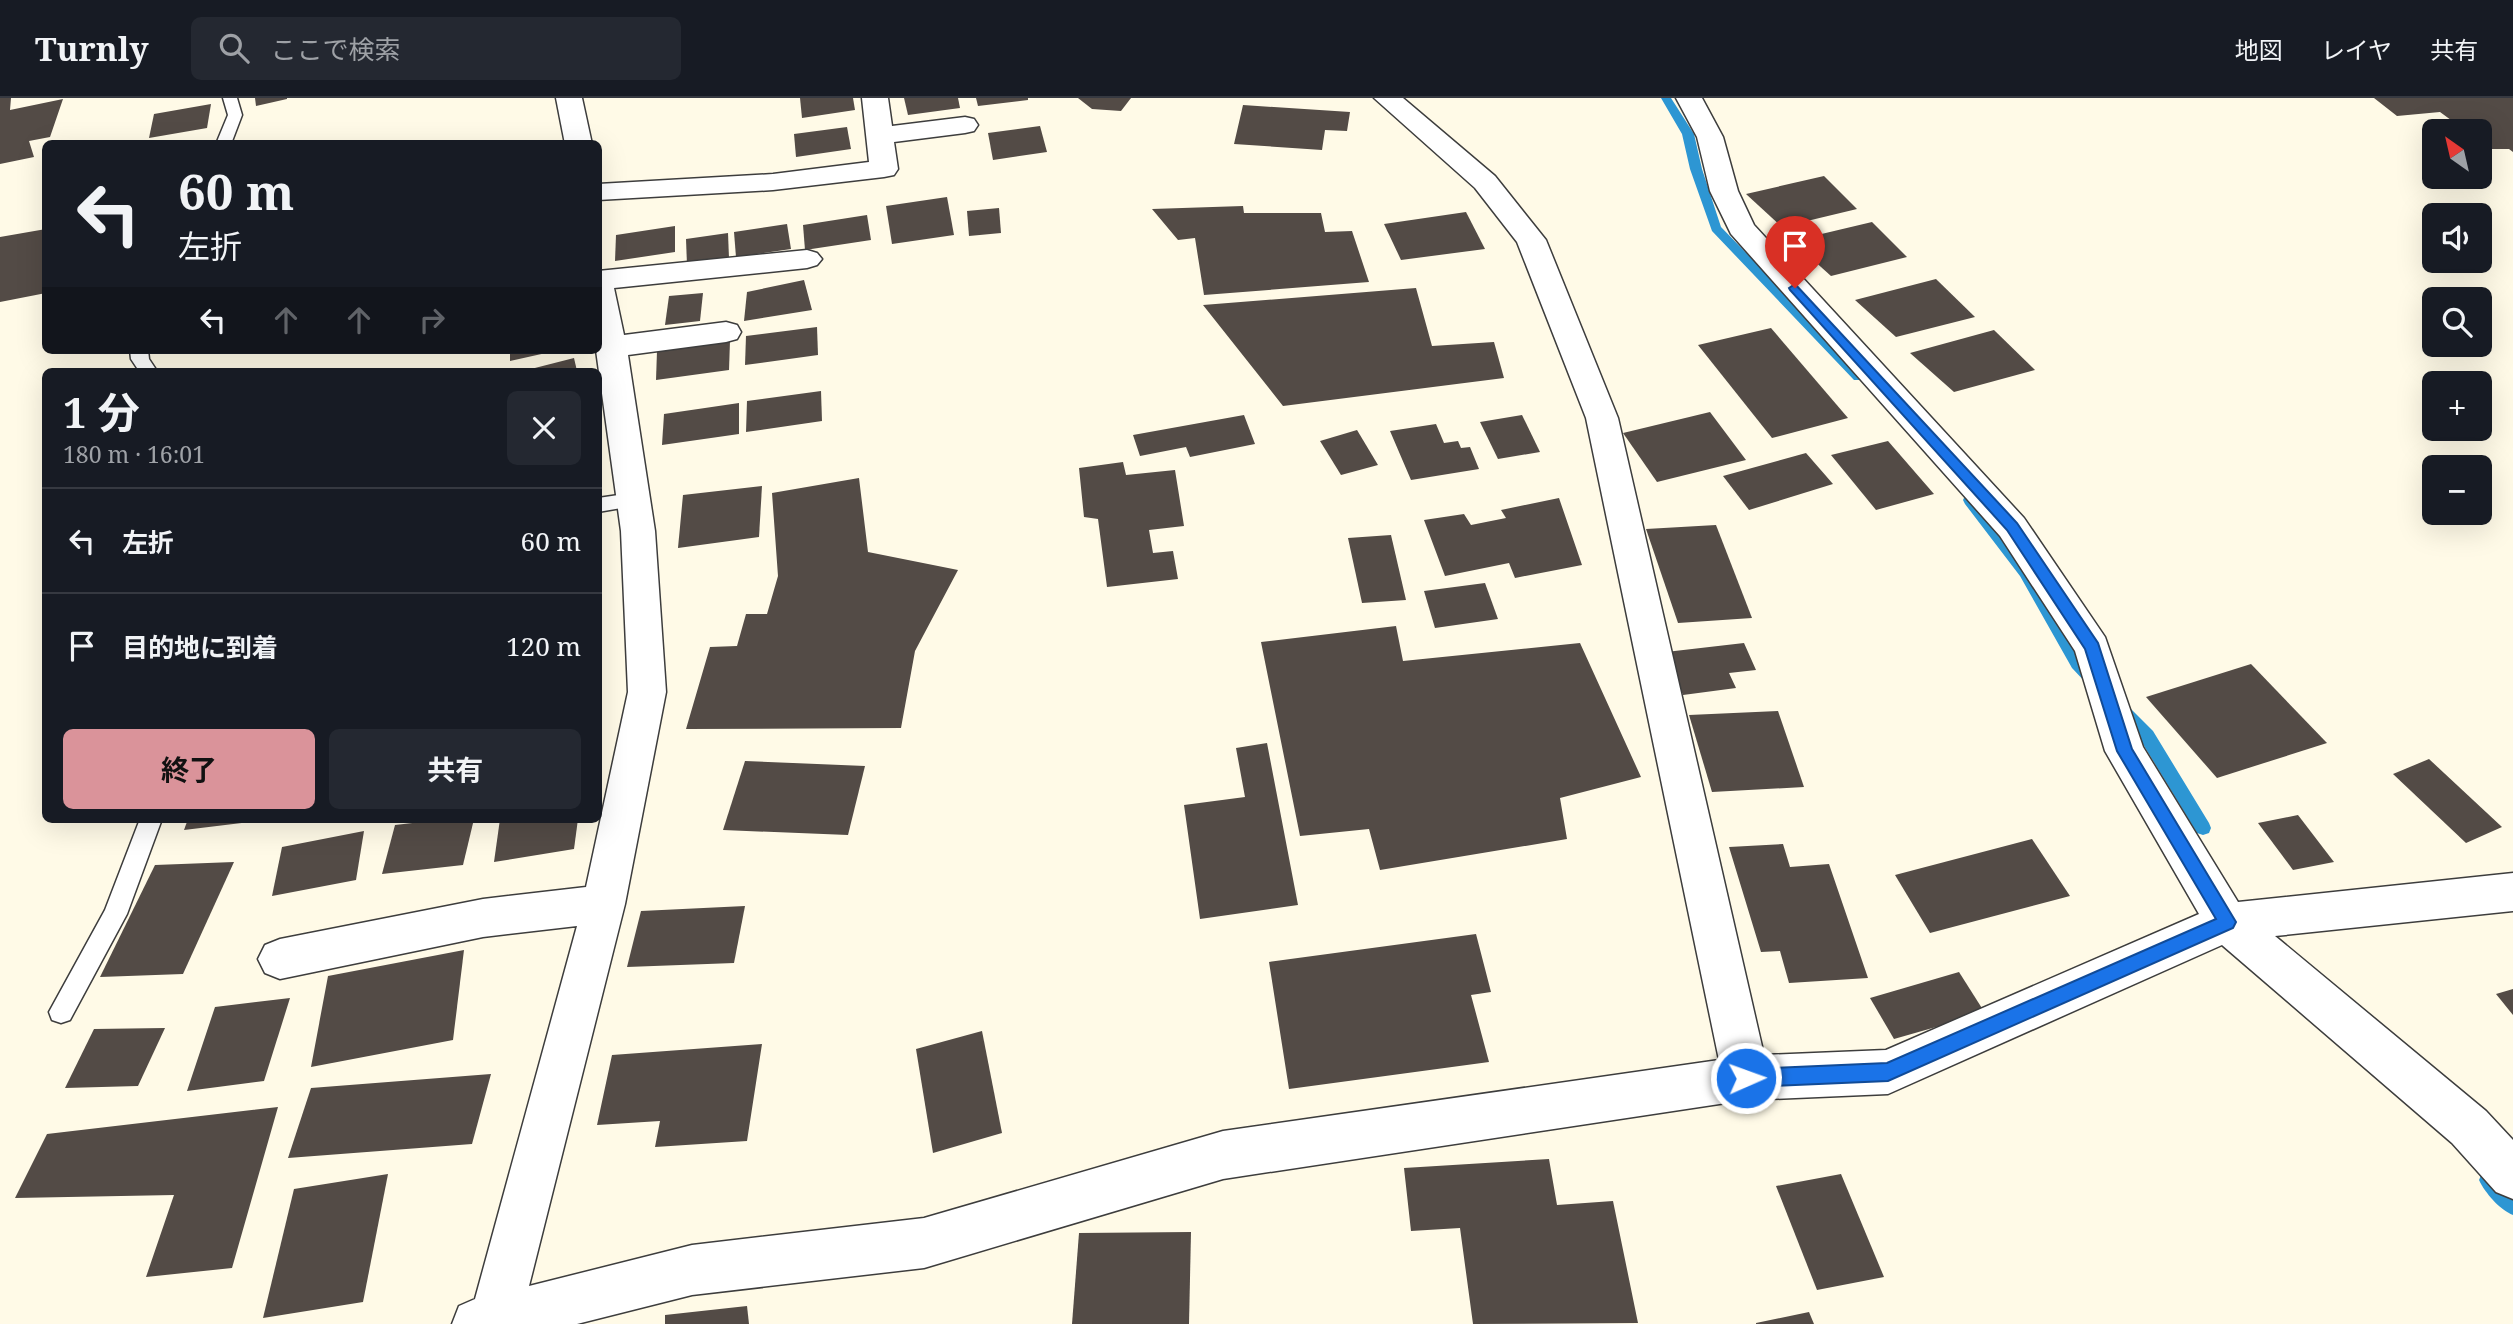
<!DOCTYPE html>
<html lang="ja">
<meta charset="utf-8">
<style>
body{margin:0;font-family:"Noto Serif","Noto Sans JP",serif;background:#242831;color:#f1f3f6;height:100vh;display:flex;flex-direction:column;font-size:26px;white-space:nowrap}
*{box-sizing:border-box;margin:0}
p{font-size:23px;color:#9ea1a6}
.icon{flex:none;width:38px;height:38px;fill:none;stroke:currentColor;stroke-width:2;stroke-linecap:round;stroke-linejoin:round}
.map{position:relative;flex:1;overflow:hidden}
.panel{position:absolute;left:42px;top:270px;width:560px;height:455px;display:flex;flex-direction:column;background:#171b24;border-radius:10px;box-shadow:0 7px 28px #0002}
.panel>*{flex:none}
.hud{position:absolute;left:42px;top:42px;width:560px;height:214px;border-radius:10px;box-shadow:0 7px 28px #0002;background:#171b24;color:#f1f3f6;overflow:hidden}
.needle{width:46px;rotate:326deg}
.buttons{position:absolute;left:2422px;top:21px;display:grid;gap:14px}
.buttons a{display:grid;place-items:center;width:70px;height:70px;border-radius:10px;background:#171b24;box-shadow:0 7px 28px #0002;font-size:35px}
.pin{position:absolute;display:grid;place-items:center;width:60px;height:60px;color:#fff;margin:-72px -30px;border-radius:50% 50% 50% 0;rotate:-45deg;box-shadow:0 0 7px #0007}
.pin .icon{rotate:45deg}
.me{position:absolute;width:77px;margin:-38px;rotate:88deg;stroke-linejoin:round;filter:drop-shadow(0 0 5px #0008)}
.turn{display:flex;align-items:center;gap:24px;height:147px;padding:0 21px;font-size:32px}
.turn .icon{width:91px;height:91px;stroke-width:2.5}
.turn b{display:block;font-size:49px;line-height:60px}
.lanes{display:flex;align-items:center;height:66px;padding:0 21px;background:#0003;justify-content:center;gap:35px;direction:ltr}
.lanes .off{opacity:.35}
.round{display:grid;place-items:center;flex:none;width:74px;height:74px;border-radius:10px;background:#242831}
.head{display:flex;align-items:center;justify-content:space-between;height:119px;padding:0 21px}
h1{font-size:42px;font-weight:700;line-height:52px}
.cta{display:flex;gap:14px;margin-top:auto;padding:14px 21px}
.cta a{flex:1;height:80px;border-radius:10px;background:#da939a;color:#111;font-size:28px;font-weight:700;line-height:80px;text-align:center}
.cta a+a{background:#242831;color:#f1f3f6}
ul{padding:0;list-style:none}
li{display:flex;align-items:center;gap:21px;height:105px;padding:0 21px;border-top:2px solid #363941}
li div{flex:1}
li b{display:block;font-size:26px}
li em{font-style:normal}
header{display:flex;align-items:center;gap:42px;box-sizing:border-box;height:98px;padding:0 35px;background:#171b24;border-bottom:2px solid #363941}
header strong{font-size:33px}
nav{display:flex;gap:38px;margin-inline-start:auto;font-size:24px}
.search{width:490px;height:63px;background:#242831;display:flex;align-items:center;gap:18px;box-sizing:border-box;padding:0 24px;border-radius:10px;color:#9ea1a6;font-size:26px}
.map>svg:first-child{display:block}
</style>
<header>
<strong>Turnly</strong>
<div class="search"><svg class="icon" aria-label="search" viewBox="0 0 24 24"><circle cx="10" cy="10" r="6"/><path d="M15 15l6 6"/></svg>ここで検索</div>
<nav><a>地図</a><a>レイヤ</a><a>共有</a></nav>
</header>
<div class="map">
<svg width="2513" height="1226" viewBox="0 0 2513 1226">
<rect width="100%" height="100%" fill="#fffae7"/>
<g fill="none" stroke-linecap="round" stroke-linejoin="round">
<g fill="#2d96d3" fill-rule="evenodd">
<polygon points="1661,0 1671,0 1694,36 1702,71 1721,129 1864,276 1864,282 1854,282 1712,133 1690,71 1682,36"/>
<polygon points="1970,397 1975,398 2030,470 2082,562 2101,583 2098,587 2088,587 2072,570 2020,478 1965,406 1963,402 1965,398"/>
<polygon points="2121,605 2127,607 2153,633 2209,725 2211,730 2209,735 2203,737 2197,735 2141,643 2115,615 2113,611 2115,607"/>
<path d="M 2489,1072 L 2496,1075 L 2513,1093 L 2513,1117 C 2500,1112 2485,1095 2479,1082 L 2482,1075 Z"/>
</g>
</g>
<g fill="#534b46">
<polygon points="0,0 11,0 10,12 63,1 50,39 29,43 34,59 0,66"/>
<polygon points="255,0 287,0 287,1 256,8"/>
<polygon points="800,0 853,0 855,12 802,20"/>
<polygon points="904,0 958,0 960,10 908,17"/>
<polygon points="976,0 1028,0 1028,2 978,8"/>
<polygon points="1078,0 1131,0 1121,13 1092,11"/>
<polygon points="2374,0 2513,0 2513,54 2509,51 2490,51 2480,43 2480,33 2466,33 2440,14 2397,18"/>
<polygon points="211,6 207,30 149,40 154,16"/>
<polygon points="1243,7 1350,14 1347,33 1325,32 1322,52 1234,46"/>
<polygon points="1040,28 1047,54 993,62 988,35"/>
<polygon points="847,29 851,51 796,59 794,36"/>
<polygon points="1824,78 1857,111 1782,129 1746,96"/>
<polygon points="947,99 954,137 892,146 886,108"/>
<polygon points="1243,108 1244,115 1321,115 1325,134 1352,133 1369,184 1204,197 1195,140 1178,142 1152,111"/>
<polygon points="999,110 1001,135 969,138 967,113"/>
<polygon points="1466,114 1485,151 1401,162 1384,126"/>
<polygon points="867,117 871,142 805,152 803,127"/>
<polygon points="1872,124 1907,159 1831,178 1792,143"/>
<polygon points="787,126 791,151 736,159 734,134"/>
<polygon points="675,128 675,154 615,163 616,137"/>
<polygon points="46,131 46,195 0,204 0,139"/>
<polygon points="728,135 729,160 687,167 686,141"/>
<polygon points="1936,181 1975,219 1896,239 1855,202"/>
<polygon points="804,182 812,212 744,223 747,194"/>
<polygon points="1416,190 1432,248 1494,244 1504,280 1283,308 1203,207"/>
<polygon points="703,195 700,223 665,227 669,198"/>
<polygon points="817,229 818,257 745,267 746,238"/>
<polygon points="1771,230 1848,320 1772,340 1698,247"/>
<polygon points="1994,232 2035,272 1954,294 1910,255"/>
<polygon points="730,243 729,272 656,282 657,253"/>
<polygon points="510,252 555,252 555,253 510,263"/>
<polygon points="574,260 577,273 527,273 527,272"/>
<polygon points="821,293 822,323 746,334 747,303"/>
<polygon points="739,305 739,336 662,347 664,316"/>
<polygon points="1710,314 1746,362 1657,384 1623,335"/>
<polygon points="1244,317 1255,346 1190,359 1186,349 1140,358 1133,337"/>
<polygon points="1522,317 1540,354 1498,361 1480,324"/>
<polygon points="1436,326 1444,345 1458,343 1461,350 1470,349 1479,371 1411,382 1390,333"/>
<polygon points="1357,332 1378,367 1341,377 1320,343"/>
<polygon points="1888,343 1934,396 1876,412 1831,357"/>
<polygon points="1806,355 1833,386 1749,412 1723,378"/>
<polygon points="1123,364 1126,377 1175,372 1184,428 1149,432 1153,455 1173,453 1178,481 1107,489 1098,421 1084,419 1079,370"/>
<polygon points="859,380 868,454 958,472 915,553 901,630 686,631 710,549 737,548 746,516 767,516 778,478 772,395"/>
<polygon points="762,388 759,439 678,450 683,397"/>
<polygon points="1559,400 1582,467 1515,480 1509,465 1445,478 1424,422 1464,416 1471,427 1506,420 1501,412"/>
<polygon points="1716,427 1752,520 1678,525 1646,431"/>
<polygon points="1391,437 1406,502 1362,505 1348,440"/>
<polygon points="1485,485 1498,521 1435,530 1424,493"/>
<polygon points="1396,528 1403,563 1580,545 1641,679 1560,700 1567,741 1380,772 1369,731 1300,738 1261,544"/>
<polygon points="1744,545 1756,572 1729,575 1736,590 1683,597 1666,554"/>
<polygon points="2251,566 2327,645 2217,680 2146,599"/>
<polygon points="1778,613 1804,689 1712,694 1689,617"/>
<polygon points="1267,645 1298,807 1200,821 1184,707 1245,699 1236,650"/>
<polygon points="2429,661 2502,729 2466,745 2393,676"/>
<polygon points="745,663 865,668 848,737 723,732"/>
<polygon points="2298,717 2334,764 2293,772 2258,725"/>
<polygon points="188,721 259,721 259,723 184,732"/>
<polygon points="447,721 474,721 463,767 382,776 395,727"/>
<polygon points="500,721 578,721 574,751 494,764"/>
<polygon points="364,733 356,782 272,798 282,749"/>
<polygon points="2032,741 2070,798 1930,835 1895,777"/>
<polygon points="1783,746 1790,769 1829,766 1868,880 1789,885 1780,853 1761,854 1729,749"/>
<polygon points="234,764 183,876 100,879 155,767"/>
<polygon points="745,808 734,865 627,869 641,813"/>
<polygon points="1476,836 1491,894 1471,897 1489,964 1289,991 1269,864"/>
<polygon points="464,852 453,942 311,969 328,878"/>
<polygon points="1959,874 1985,915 1894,941 1870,900"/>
<polygon points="2513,891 2513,917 2496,896"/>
<polygon points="290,900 264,983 187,993 215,909"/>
<polygon points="165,930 138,988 65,990 94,931"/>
<polygon points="982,933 1002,1035 933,1055 916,951"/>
<polygon points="762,946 747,1043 655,1049 660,1023 597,1027 612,957"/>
<polygon points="491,976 472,1046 288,1060 311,990"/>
<polygon points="278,1009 232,1170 146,1179 174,1097 15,1100 47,1036"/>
<polygon points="1549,1061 1557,1107 1613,1103 1638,1225 1473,1226 1460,1130 1411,1133 1404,1070"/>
<polygon points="388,1076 363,1204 263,1220 294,1091"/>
<polygon points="1841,1076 1884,1179 1817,1192 1776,1088"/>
<polygon points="1191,1134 1189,1226 1072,1226 1079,1135"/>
<polygon points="747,1208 749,1226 665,1226 665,1217"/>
<polygon points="1809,1214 1814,1226 1756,1226 1756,1225"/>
</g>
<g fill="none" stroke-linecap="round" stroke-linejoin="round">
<g stroke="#3d3d3d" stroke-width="3">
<g id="lane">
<polygon points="223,0 237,0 242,17 231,46 216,46 228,17"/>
<polygon points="130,252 148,252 149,261 157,273 139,273 131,261"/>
<polygon points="632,395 641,402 639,407 598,414 598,400"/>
<polygon points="140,721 162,721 127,816 70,922 61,925 52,922 49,914 105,812"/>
</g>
</g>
<g stroke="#3d3d3d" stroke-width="3">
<g id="street">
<polygon points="556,0 582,0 592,46 565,46"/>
<polygon points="862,0 888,0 892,28 965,19 974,21 978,27 974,33 965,35 894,44 898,71 894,77 884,79 773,92 598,102 598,86 773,76 869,64"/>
<polygon points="1374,0 1403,0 1495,78 1546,142 1618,320 1764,957 1886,952 2199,816 2105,653 2075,553 2000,438 1731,136 1710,93 1697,39 1676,0 1702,0 1723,39 1738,93 1754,127 2024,420 2105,539 2143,649 2238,804 2513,775 2513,813 2275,838 2486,1013 2513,1042 2513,1101 2496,1094 2452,1045 2222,847 1888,996 1746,1002 1223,1081 924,1170 692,1197 577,1226 452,1226 459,1208 475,1201 577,828 483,839 280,881 265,875 258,861 265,847 280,841 483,801 586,789 628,594 621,433 596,252 598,252 598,173 807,152 817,155 822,161 817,167 807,170 614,190 624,237 726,224 737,227 741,234 737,241 726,244 628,257 655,433 666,594 625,806 529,1188 692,1147 924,1120 1223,1033 1719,962 1586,320 1517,144 1475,90"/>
</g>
</g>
<use href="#lane" fill="#fff" fill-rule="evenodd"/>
<use href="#street" fill="#fff" fill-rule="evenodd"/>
</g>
<polygon fill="#1a73e8" stroke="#114b97" stroke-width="2" points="1795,186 2017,425 2098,545 2132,651 2236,824 2233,830 1888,983 1746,989 1740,986 1737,980 1740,973 1746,971 1887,965 2216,821 2117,653 2085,551 2007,432 1790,192 1789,190"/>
</svg>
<div class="buttons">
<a><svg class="needle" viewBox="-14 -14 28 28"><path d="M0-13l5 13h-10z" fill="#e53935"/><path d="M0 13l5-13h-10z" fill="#9ea1a6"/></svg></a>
<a><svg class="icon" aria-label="sound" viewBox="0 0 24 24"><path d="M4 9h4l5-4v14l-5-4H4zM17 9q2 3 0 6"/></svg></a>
<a><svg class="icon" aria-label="search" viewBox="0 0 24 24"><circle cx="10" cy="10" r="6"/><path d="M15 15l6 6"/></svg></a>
<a>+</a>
<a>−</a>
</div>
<div class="pin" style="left:1795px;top:190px;background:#d93025"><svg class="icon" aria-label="arrive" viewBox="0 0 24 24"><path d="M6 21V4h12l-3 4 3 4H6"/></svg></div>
<svg class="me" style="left:1746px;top:980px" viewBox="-20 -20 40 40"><circle r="17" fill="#1a73e8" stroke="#fff" stroke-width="3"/><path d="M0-11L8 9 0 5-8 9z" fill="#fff"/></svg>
<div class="hud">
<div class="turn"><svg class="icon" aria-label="left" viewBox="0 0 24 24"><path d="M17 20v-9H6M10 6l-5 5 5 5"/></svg><div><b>60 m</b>左折</div></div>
<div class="lanes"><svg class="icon" aria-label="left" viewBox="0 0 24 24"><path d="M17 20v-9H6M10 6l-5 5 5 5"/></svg><svg class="icon off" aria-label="ahead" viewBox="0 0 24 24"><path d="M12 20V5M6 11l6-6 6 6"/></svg><svg class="icon off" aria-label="ahead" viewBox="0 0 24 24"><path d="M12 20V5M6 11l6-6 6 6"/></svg><svg class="icon off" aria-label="right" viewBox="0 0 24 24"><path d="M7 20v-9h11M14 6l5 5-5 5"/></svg></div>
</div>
<section class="panel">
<div class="head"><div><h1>1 分</h1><p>180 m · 16:01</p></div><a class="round"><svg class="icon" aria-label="close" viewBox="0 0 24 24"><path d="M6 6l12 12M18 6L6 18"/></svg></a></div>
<ul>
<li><svg class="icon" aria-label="left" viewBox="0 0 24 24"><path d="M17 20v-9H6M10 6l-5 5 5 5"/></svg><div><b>左折</b></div><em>60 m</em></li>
<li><svg class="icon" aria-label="arrive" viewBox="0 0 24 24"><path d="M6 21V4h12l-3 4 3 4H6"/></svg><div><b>目的地に到着</b></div><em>120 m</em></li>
</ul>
<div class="cta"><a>終了</a><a>共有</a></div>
</section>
</div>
